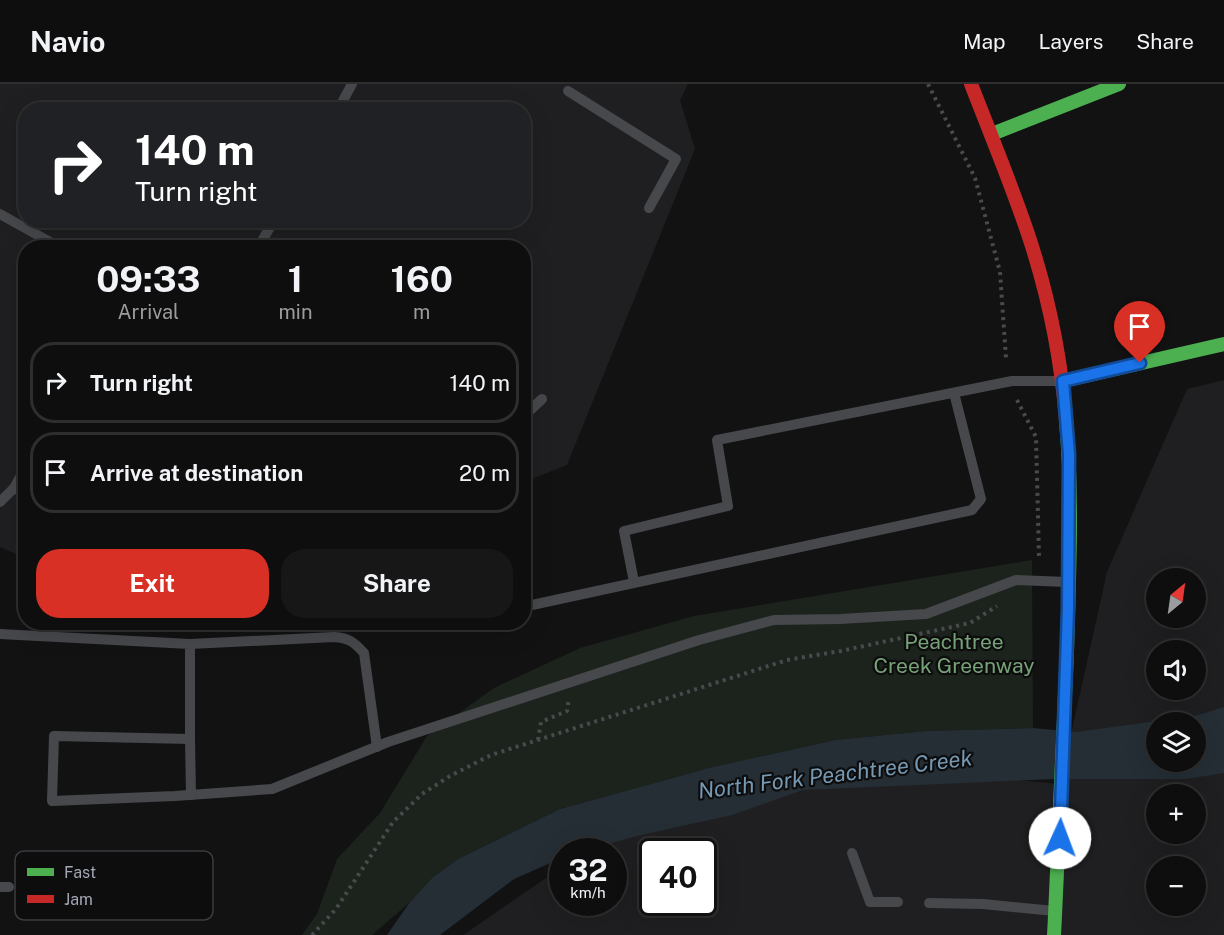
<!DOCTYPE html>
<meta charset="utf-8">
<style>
body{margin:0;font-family:"Public Sans",sans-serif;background:#171717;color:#f1f3f6;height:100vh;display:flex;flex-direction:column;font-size:22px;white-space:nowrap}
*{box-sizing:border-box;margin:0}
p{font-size:20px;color:#9b9c9e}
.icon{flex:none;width:33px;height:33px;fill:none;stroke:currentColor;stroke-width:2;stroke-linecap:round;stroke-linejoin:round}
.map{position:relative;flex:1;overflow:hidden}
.details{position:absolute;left:18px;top:156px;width:513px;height:390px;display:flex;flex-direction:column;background:#0e0e0e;border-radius:24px;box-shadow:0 6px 24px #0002,0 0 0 2px #2e2e2e}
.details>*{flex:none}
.hud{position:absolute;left:18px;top:18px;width:513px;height:126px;border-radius:24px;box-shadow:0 6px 24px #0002,0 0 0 2px #2e2e2e;background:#202124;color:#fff;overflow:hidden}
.needle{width:39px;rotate:29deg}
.buttons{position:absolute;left:1146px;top:484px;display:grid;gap:12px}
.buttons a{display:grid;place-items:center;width:60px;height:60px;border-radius:50%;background:#0e0e0e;box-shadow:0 6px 24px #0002,0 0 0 2px #2e2e2e;font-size:30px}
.speed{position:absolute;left:549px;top:754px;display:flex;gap:12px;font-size:30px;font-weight:700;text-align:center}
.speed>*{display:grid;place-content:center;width:78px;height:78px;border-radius:50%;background:#0e0e0e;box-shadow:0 6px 24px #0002,0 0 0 2px #2e2e2e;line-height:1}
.speed small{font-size:15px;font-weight:400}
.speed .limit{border:3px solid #111;border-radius:9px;background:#fff;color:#111}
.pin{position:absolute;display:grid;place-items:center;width:51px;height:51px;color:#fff;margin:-62px -26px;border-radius:50% 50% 50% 0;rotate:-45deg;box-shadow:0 0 6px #0007}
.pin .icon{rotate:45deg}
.me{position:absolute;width:66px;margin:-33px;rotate:2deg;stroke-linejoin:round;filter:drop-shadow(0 0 4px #0008)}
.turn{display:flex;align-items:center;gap:21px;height:126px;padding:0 18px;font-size:27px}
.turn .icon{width:78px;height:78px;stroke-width:2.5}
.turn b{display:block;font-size:42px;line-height:51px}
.eta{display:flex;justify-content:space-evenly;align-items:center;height:102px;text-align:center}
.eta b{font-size:36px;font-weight:700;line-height:42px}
.button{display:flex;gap:12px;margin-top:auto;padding:12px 18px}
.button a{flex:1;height:69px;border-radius:24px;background:#d93025;color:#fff;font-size:24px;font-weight:700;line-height:69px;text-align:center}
.button a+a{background:#171717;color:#f1f3f6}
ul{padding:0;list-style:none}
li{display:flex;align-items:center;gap:18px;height:81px;margin:0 12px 9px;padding:0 6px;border:3px solid #2e2e2e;border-radius:24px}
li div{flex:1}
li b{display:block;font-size:22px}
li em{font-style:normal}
header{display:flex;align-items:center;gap:36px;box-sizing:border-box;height:84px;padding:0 30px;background:#0e0e0e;border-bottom:2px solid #2e2e2e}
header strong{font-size:28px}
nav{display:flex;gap:33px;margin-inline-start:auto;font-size:21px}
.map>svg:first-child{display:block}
</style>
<header>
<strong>Navio</strong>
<nav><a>Map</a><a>Layers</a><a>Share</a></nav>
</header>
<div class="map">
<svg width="1224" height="851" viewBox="0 0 1224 851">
<rect width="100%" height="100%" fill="#121213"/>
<g fill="#1f1f21" fill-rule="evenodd">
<path d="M 0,0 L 688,0 L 680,16 L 695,65 L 567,381 L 524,398 L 524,164 L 26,164 L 25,474 L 0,463 ZM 26,26 L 524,26 L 524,136 L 26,136 Z"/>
<path d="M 1224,296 L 1224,851 L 463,851 L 562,783 L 562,819 L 614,819 L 614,768 L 584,768 L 727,669 L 1060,700 L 1107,488 L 1187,305 ZM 1156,495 L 1196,495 L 1196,534 L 1156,534 ZM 1156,567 L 1196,567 L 1196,606 L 1156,606 ZM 1156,639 L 1196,639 L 1196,678 L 1156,678 ZM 1156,711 L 1196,711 L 1196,750 L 1156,750 ZM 652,768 L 704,768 L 704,819 L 652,819 ZM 1156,783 L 1196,783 L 1196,822 L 1156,822 Z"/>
</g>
<polygon fill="#1c231d" points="1032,476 1033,644 926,647 835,656 709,684 560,725 458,775 432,794 410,818 372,851 302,851 317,830 337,775 380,729 427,652 494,604 580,564 694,532"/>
<path fill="#252e35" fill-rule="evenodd" d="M 1224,623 L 1224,689 L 1186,695 L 1054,695 L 803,706 L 732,731 L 637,752 L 579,768 L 562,768 L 562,774 L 514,795 L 440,851 L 387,851 L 410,818 L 432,794 L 458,775 L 560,725 L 709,684 L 835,656 L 926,647 L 1033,644 L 1076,648 L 1195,632 ZM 1156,639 L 1196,639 L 1196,678 L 1156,678 Z"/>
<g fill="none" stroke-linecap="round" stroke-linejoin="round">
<g stroke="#484a4d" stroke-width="4" stroke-dasharray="3 4.5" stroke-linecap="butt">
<polyline points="928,0 975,94 1000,188 1006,274"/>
<polyline points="1017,316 1036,353 1039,473"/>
<polyline points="538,656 541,638 567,627 569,614"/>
<polyline points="312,851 336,825 393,738 422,710 450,692 491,671 787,576 841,567 970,539 997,522"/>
</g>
<g stroke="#46484c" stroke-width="10">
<polyline points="568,7 676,75 649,124"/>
<polyline points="338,26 352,0"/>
<polyline points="0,130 61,164"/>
<polyline points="258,164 274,136"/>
<polyline points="524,332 542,315"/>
<polyline points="14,404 26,410"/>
<polyline points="0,418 14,404 26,383"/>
<polyline points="634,498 624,447 728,422 717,356 1012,297 1062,297"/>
<polyline points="532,521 972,426 981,415 954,309"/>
<polyline points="0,550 190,560 190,655 54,652 52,717 175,712 272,705 388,658 699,556 774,536 840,535 926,530 1016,496 1067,498"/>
<path d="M 190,560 L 334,553 C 349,554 354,558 364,569 L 377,663"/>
<polyline points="190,655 191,711"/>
<polyline points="852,769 870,818 898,818"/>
<polyline points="709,774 711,811"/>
<polyline points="0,803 9,803"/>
<polyline points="929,819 983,820 1054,827"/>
</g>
<g stroke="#4caf50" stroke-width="14">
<polyline points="992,50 1119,0"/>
<polyline points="1063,297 1224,260"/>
<path d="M 1054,851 C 1059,757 1063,663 1067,568 C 1069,491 1073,413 1066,336"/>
</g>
<path stroke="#c62828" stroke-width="14" d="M 971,0 C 990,49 1010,97 1027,147 C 1047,206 1061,274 1066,336"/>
</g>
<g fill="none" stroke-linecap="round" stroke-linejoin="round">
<g stroke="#114b97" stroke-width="15">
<polyline id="route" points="1060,754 1068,525 1069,370 1063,297 1140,279"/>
</g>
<use href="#route" stroke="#1a73e8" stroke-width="10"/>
</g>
<g text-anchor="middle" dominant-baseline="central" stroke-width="4.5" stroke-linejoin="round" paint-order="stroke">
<g font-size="21" fill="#77a278" stroke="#0d0d0e">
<text x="954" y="557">Peachtree<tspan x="954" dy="24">Creek Greenway</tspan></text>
</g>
<g font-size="22" font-style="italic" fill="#7699b3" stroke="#0d0d0e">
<text transform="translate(835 690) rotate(-7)">North Fork Peachtree Creek</text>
</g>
</g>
<rect x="15" y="767" width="198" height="69" rx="9" fill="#0d0d0e" stroke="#3a3c40" stroke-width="1.5"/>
<rect x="27" y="784" width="27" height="8" fill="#4caf50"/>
<rect x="27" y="811" width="27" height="8" fill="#c62828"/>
<g font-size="16" fill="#a2a8b5">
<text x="64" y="794">Fast</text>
<text x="64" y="821">Jam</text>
</g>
</svg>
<div class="buttons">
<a><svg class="needle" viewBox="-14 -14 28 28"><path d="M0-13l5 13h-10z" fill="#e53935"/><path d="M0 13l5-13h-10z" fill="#9b9c9e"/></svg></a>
<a><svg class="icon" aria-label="sound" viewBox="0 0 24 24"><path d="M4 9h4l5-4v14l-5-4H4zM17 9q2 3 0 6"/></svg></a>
<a><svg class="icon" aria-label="layers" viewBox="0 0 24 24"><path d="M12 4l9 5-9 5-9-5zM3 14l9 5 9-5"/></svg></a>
<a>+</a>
<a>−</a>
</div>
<div class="speed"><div>32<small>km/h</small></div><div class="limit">40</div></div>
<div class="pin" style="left:1140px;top:279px;background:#d93025"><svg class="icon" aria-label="arrive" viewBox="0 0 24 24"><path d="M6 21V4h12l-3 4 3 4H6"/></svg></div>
<svg class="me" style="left:1060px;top:754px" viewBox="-20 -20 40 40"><circle r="19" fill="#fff"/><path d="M0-13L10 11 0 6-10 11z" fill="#1a73e8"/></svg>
<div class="hud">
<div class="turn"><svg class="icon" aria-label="right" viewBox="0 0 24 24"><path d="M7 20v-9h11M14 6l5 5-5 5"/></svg><div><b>140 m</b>Turn right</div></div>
</div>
<section class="details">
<div class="eta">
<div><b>09:33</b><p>Arrival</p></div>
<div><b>1</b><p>min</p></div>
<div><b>160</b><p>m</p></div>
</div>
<ul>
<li><svg class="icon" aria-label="right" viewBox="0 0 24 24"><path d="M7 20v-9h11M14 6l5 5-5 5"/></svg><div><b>Turn right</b></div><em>140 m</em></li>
<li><svg class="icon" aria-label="arrive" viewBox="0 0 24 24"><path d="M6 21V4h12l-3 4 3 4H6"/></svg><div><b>Arrive at destination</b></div><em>20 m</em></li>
</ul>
<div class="button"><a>Exit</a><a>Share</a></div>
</section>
</div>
